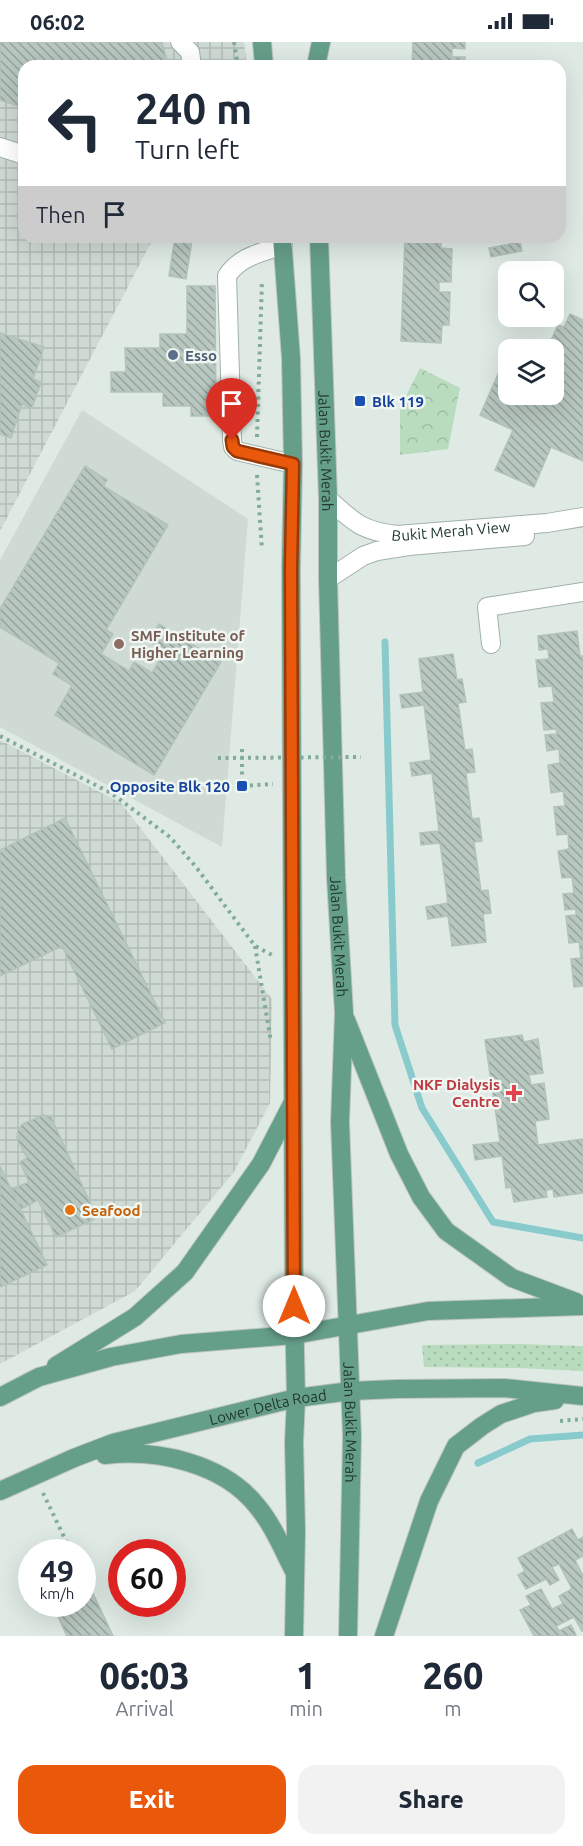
<!DOCTYPE html>
<style>
body{margin:0;font-family:Ubuntu,sans-serif;background:#f2f2f3;color:#1f2937;height:100vh;display:flex;flex-direction:column;font-size:22px;white-space:nowrap}
*{box-sizing:border-box;margin:0}
p{font-size:20px;color:#747a83}
.icon{flex:none;width:33px;height:33px;fill:none;stroke:currentColor;stroke-width:2;stroke-linecap:round;stroke-linejoin:round}
.map{position:relative;height:1594px;overflow:hidden}
.sheet{display:flex;flex-direction:column;background:#fff;flex:1}
.sheet>*{flex:none}
.guide{position:absolute;left:18px;top:18px;width:548px;height:183px;border-radius:18px;box-shadow:0 6px 24px #0002;background:#fff;color:#1f2937;overflow:hidden}
.tools{position:absolute;left:498px;top:219px;display:grid;gap:12px}
.tools a{display:grid;place-items:center;width:66px;height:66px;border-radius:12px;background:#fff;box-shadow:0 6px 24px #0002;font-size:30px}
.speed{position:absolute;left:18px;top:1497px;display:flex;gap:12px;font-size:30px;font-weight:700;text-align:center}
.speed>*{display:grid;place-content:center;width:78px;height:78px;border-radius:50%;background:#fff;box-shadow:0 6px 24px #0002;line-height:1}
.speed small{font-size:15px;font-weight:400}
.speed .limit{border:9px solid #d22;background:#fff;color:#111}
.pin{position:absolute;display:grid;place-items:center;width:51px;height:51px;color:#fff;margin:-62px -26px;border-radius:50% 50% 50% 0;rotate:-45deg;box-shadow:0 0 6px #0007}
.pin .icon{rotate:45deg}
.me{position:absolute;width:66px;margin:-33px;rotate:0deg;stroke-linejoin:round;filter:drop-shadow(0 0 4px #0008)}
.turn{display:flex;align-items:center;gap:21px;height:126px;padding:0 18px;font-size:27px}
.turn .icon{width:78px;height:78px;stroke-width:2.5}
.turn b{display:block;font-size:42px;line-height:51px}
.then{display:flex;align-items:center;height:57px;padding:0 18px;background:#0003;gap:12px;font-size:22px}
.eta{display:flex;justify-content:space-evenly;align-items:center;height:102px;text-align:center}
.eta b{font-size:36px;font-weight:800;line-height:42px}
.button{display:flex;gap:12px;margin-top:auto;padding:12px 18px}
.button a{flex:1;height:69px;border-radius:18px;background:#ea580c;color:#fff;font-size:24px;font-weight:800;line-height:69px;text-align:center}
.button a+a{background:#f2f2f3;color:#1f2937}
.status{display:flex;justify-content:space-between;align-items:center;height:42px;padding:0 30px;background:#fff;direction:ltr}
.status svg{height:16px;fill:currentColor}
.map>svg:first-child{display:block}
</style>
<div class="status"><b>06:02</b><svg viewBox="0 0 49 12"><path d="M0 12V9h3v3zM5 12V6h3v6zM10 12V3h3v9zM15 12V0h3v12zM26 1h20v11H26zM47 4h2v5h-2z"/></svg></div>
<div class="map">
<svg width="583" height="1594" viewBox="0 0 583 1594">
<defs>
<pattern id="industrial-grid" width="8" height="8" patternUnits="userSpaceOnUse" patternTransform="scale(1.5)"><rect width="8" height="8" fill="#cedad3"/><path d="M0 4h8M4 0v8" fill="none" stroke="#b1bcb5"/></pattern>
<pattern id="grass-dots" width="8" height="8" patternUnits="userSpaceOnUse" patternTransform="scale(1.5)"><rect width="8" height="8" fill="#b9dbbe"/><path d="M2 2h.1M6 6h.1" fill="none" stroke="#9fbda4" stroke-width="1.8" stroke-linecap="round"/></pattern>
<pattern id="park-crowns" width="20" height="18" patternUnits="userSpaceOnUse" patternTransform="scale(1.5)"><rect width="20" height="18" fill="#b9dbbe"/><path d="M2 6a3 3 0 1 1 6 0M12 15a3 3 0 1 1 6 0" fill="none" stroke="#9fbda4"/></pattern>
<pattern id="building-back-hatch" width="6" height="6" patternUnits="userSpaceOnUse" patternTransform="scale(1.5)"><rect width="6" height="6" fill="#b8c7c0"/><path d="M-1 5l2 2M0 0l6 6M5-1l2 2" fill="none" stroke="#95a39c"/></pattern>
</defs>
<rect width="100%" height="100%" fill="#dfeae4"/>
<polygon fill="#cedad3" points="82,368 248,477 222,805 0,685 0,518"/>
<g fill="url(#industrial-grid)">
<polygon points="0,0 244,0 247,24 24,24 24,195 154,195 0,489"/>
<polygon points="0,698 121,761 272,957 270,1061 234,1130 135,1249 0,1322"/>
</g>
<polygon fill="url(#grass-dots)" points="519,1302 583,1304 583,1329 518,1326 424,1325 422,1303"/>
<polygon fill="url(#park-crowns)" points="420,326 460,346 448,407 400,413 400,366"/>
<g fill="none" stroke-linecap="round" stroke-linejoin="round">
<g stroke="#89cbcd" stroke-width="7">
<polyline points="385,600 395,983 422,1066 493,1180 583,1196"/>
<polyline points="478,1421 530,1397 583,1393"/>
</g>
</g>
<g fill="url(#building-back-hatch)" stroke="#b2c3ba" stroke-width="1.5">
<polygon points="0,0 162,0 168,24 24,24 24,66 0,58"/>
<polygon points="413,0 465,0 465,7 452,6 452,15 465,15 465,24 412,24"/>
<polygon points="175,195 192,198 186,237 169,234"/>
<polygon points="405,195 453,195 453,200 441,199 441,206 452,207 451,240 439,240 439,250 450,250 449,283 442,283 441,301 401,299"/>
<polygon points="520,200 522,209 491,215 489,206"/>
<polygon points="187,244 215,244 216,374 191,374 191,364 163,364 163,350 111,350 111,330 126,330 125,306 160,306 160,292 187,292"/>
<polygon points="570,272 583,278 583,419 551,405 534,445 495,428 513,388 480,373 503,321 508,323 508,352 554,352 554,316 557,308 548,305 558,283 564,285"/>
<polygon points="0,291 44,305 33,337 41,340 32,366 22,362 11,396 0,392"/>
<polygon points="85,424 107,438 103,444 168,483 106,588 113,592 101,612 129,629 134,620 152,631 165,609 149,599 159,582 221,620 154,733 55,673 72,643 53,632 59,621 0,585 0,567"/>
<polygon points="577,589 580,614 583,614 583,944 574,945 571,917 581,916 579,900 569,901 566,874 576,873 576,867 565,868 563,852 574,851 572,835 562,836 558,809 569,807 568,792 557,793 554,765 565,764 563,749 551,751 548,723 560,721 559,707 547,709 545,693 557,692 556,687 544,688 541,661 554,660 552,644 539,645 536,618 549,617 548,607 539,608 538,594"/>
<polygon points="453,612 457,638 462,637 466,660 458,661 465,708 472,707 475,730 466,731 472,777 479,776 482,799 474,800 481,849 488,848 491,871 483,872 486,900 452,904 448,874 428,877 426,865 448,861 440,801 421,803 420,791 439,789 432,731 412,734 410,721 431,718 424,663 402,666 400,653 423,650 419,617"/>
<polygon points="65,776 165,981 112,1007 62,904 0,934 0,808"/>
<polygon points="522,993 524,1000 538,997 543,1031 529,1033 531,1043 544,1041 549,1077 535,1079 538,1103 583,1097 583,1151 554,1155 553,1147 546,1148 547,1155 514,1160 511,1145 506,1146 502,1114 475,1118 473,1103 500,1100 485,998"/>
<polygon points="43,1073 51,1075 97,1176 56,1195 38,1158 21,1167 12,1147 29,1140 20,1120 27,1116 17,1097 18,1087 23,1082"/>
<polygon points="0,1124 47,1223 0,1245"/>
<polygon points="572,1487 578,1498 583,1495 583,1514 575,1518 583,1534 583,1589 582,1589 574,1575 556,1584 559,1589 571,1583 576,1593 574,1594 534,1594 520,1568 531,1563 526,1554 541,1547 552,1567 563,1562 559,1554 572,1547 559,1522 552,1525 559,1538 550,1543 546,1537 526,1547 518,1533 525,1529 518,1516"/>
<polygon points="82,1528 113,1594 67,1594 52,1562 82,1562"/>
</g>
<g fill="none" stroke-linecap="round" stroke-linejoin="round">
<g stroke="#a2b1aa" stroke-width="20">
<g id="minor">
<polyline points="180,0 190,10 192,24"/>
<polyline points="0,105 24,113"/>
<path d="M 283,203 C 261,211 240,214 227,234 L 232,398 L 233,405 L 237,409 L 293,422"/>
<path id="s1" d="M 328,457 C 354,480 361,489 397,493 L 547,481 L 583,475"/>
<polyline points="328,537 363,514 377,509 409,504 525,494"/>
<polyline points="491,602 487,565 583,550"/>
</g>
</g>
<g stroke="#bcc4c1" stroke-width="20">
<g id="major">
<polyline points="262,0 264,24"/>
<polyline points="316,24 321,0"/>
<polyline points="282,195 291,316 293,422 291,526 294,1264 296,1356 294,1400 296,1489 294,1594"/>
<path id="s2" d="M 319,195 L 328,457 L 328,537 L 336,836 L 344,971 L 340,1080 L 352,1394 L 348,1594"/>
<polyline points="346,978 399,1112 421,1155 446,1189 512,1236 576,1260"/>
<polyline points="56,1324 135,1275 185,1230 261,1122 292,1062"/>
<polyline points="0,1355 39,1335 111,1315 181,1302 294,1293 428,1269 583,1264"/>
<path d="M 105,1413 C 157,1407 223,1421 257,1464 C 273,1483 283,1508 294,1529"/>
<path id="s3" d="M 0,1449 L 74,1416 L 113,1401 L 296,1356 L 351,1349 L 396,1347 L 504,1346 L 583,1354"/>
<polyline points="384,1594 429,1459 456,1404 482,1384 501,1372 534,1361 555,1358"/>
</g>
</g>
<g stroke="#81ac9a" stroke-width="4" stroke-dasharray="3 4.5" stroke-linecap="butt">
<polyline points="234,0 238,24"/>
<polyline points="257,395 262,238"/>
<polyline points="257,433 262,508"/>
<polyline points="0,694 111,751 170,795 196,825 255,904 272,913"/>
<polyline points="242,707 242,744 273,742"/>
<polyline points="255,904 271,1000"/>
<polyline points="560,1379 583,1377"/>
<polyline points="43,1451 67,1501"/>
</g>
<use href="#minor" stroke="#fff" stroke-width="18"/>
<use href="#major" stroke="#659e89" stroke-width="18"/>
<polyline stroke="#81ac9a" stroke-width="4" stroke-dasharray="3 4.5" stroke-linecap="butt" points="218,716 361,715"/>
</g>
<g fill="none" stroke-linecap="round" stroke-linejoin="round">
<g stroke="#983908" stroke-width="15">
<polyline id="route" points="232,398 233,405 237,409 293,422 291,526 294,1264"/>
</g>
<use href="#route" stroke="#ea580c" stroke-width="10"/>
</g>
<circle fill="#5c6f8a" stroke="#f0f7f2" stroke-width="2" cx="173" cy="313" r="6"/>
<g fill="#1a4fb4" stroke="#f0f7f2" stroke-width="2">
<rect x="354" y="353" width="12" height="12" rx="3"/>
<rect x="236" y="738" width="12" height="12" rx="3"/>
</g>
<circle fill="#8d6e63" stroke="#f0f7f2" stroke-width="2" cx="119" cy="602" r="6"/>
<path fill="#e0444e" stroke="#f0f7f2" stroke-width="2" d="M511 1042h6v6h6v6h-6v6h-6v-6h-6v-6h6z"/>
<circle fill="#e8710a" stroke="#f0f7f2" stroke-width="2" cx="70" cy="1168" r="6"/>
<g text-anchor="middle" dominant-baseline="central" stroke-width="5" stroke-linejoin="round" paint-order="stroke">
<g font-size="15" font-weight="bold" fill="#4e5e75" stroke="#f0f7f2" text-anchor="start">
<text x="185" y="313">Esso</text>
</g>
<g font-size="15" font-weight="bold" fill="#164399" stroke="#f0f7f2" text-anchor="start">
<text x="372" y="359">Blk 119</text>
<text x="230" y="744" text-anchor="end">Opposite Blk 120</text>
</g>
<g font-size="15" fill="#213930" stroke="#f0f7f2">
<text stroke="none"><textPath href="#s2" startOffset="214">Jalan Bukit Merah</textPath></text>
<text stroke="none"><textPath href="#s1" startOffset="134">Bukit Merah View</textPath></text>
<text stroke="none"><textPath href="#s2" startOffset="700">Jalan Bukit Merah</textPath></text>
<text stroke="none"><textPath href="#s3" startOffset="282">Lower Delta Road</textPath></text>
<text stroke="none"><textPath href="#s2" startOffset="1186">Jalan Bukit Merah</textPath></text>
</g>
<g font-size="15" font-weight="bold" fill="#785e54" stroke="#f0f7f2" text-anchor="start">
<text x="131" y="593">SMF Institute of<tspan x="131" dy="17">Higher Learning</tspan></text>
</g>
<g font-size="15" font-weight="bold" fill="#be3a42" stroke="#f0f7f2" text-anchor="end">
<text x="500" y="1042">NKF Dialysis<tspan x="500" dy="17">Centre</tspan></text>
</g>
<g font-size="15" font-weight="bold" fill="#c56008" stroke="#f0f7f2" text-anchor="start">
<text x="82" y="1168">Seafood</text>
</g>
</g>
</svg>
<div class="tools">
<a><svg class="icon" aria-label="search" viewBox="0 0 24 24"><circle cx="10" cy="10" r="6"/><path d="M15 15l6 6"/></svg></a>
<a><svg class="icon" aria-label="layers" viewBox="0 0 24 24"><path d="M12 4l9 5-9 5-9-5zM3 14l9 5 9-5"/></svg></a>
</div>
<div class="speed"><div>49<small>km/h</small></div><div class="limit">60</div></div>
<div class="pin" style="left:232px;top:398px;background:#d93025"><svg class="icon" aria-label="arrive" viewBox="0 0 24 24"><path d="M6 21V4h12l-3 4 3 4H6"/></svg></div>
<svg class="me" style="left:294px;top:1264px" viewBox="-20 -20 40 40"><circle r="19" fill="#fff"/><path d="M0-13L10 11 0 6-10 11z" fill="#ea580c"/></svg>
<div class="guide">
<div class="turn"><svg class="icon" aria-label="left" viewBox="0 0 24 24"><path d="M17 20v-9H6M10 6l-5 5 5 5"/></svg><div><b>240 m</b>Turn left</div></div>
<div class="then">Then<svg class="icon" aria-label="arrive" viewBox="0 0 24 24"><path d="M6 21V4h12l-3 4 3 4H6"/></svg></div>
</div>
</div>
<section class="sheet">
<div class="eta">
<div><b>06:03</b><p>Arrival</p></div>
<div><b>1</b><p>min</p></div>
<div><b>260</b><p>m</p></div>
</div>
<div class="button"><a>Exit</a><a>Share</a></div>
</section>
